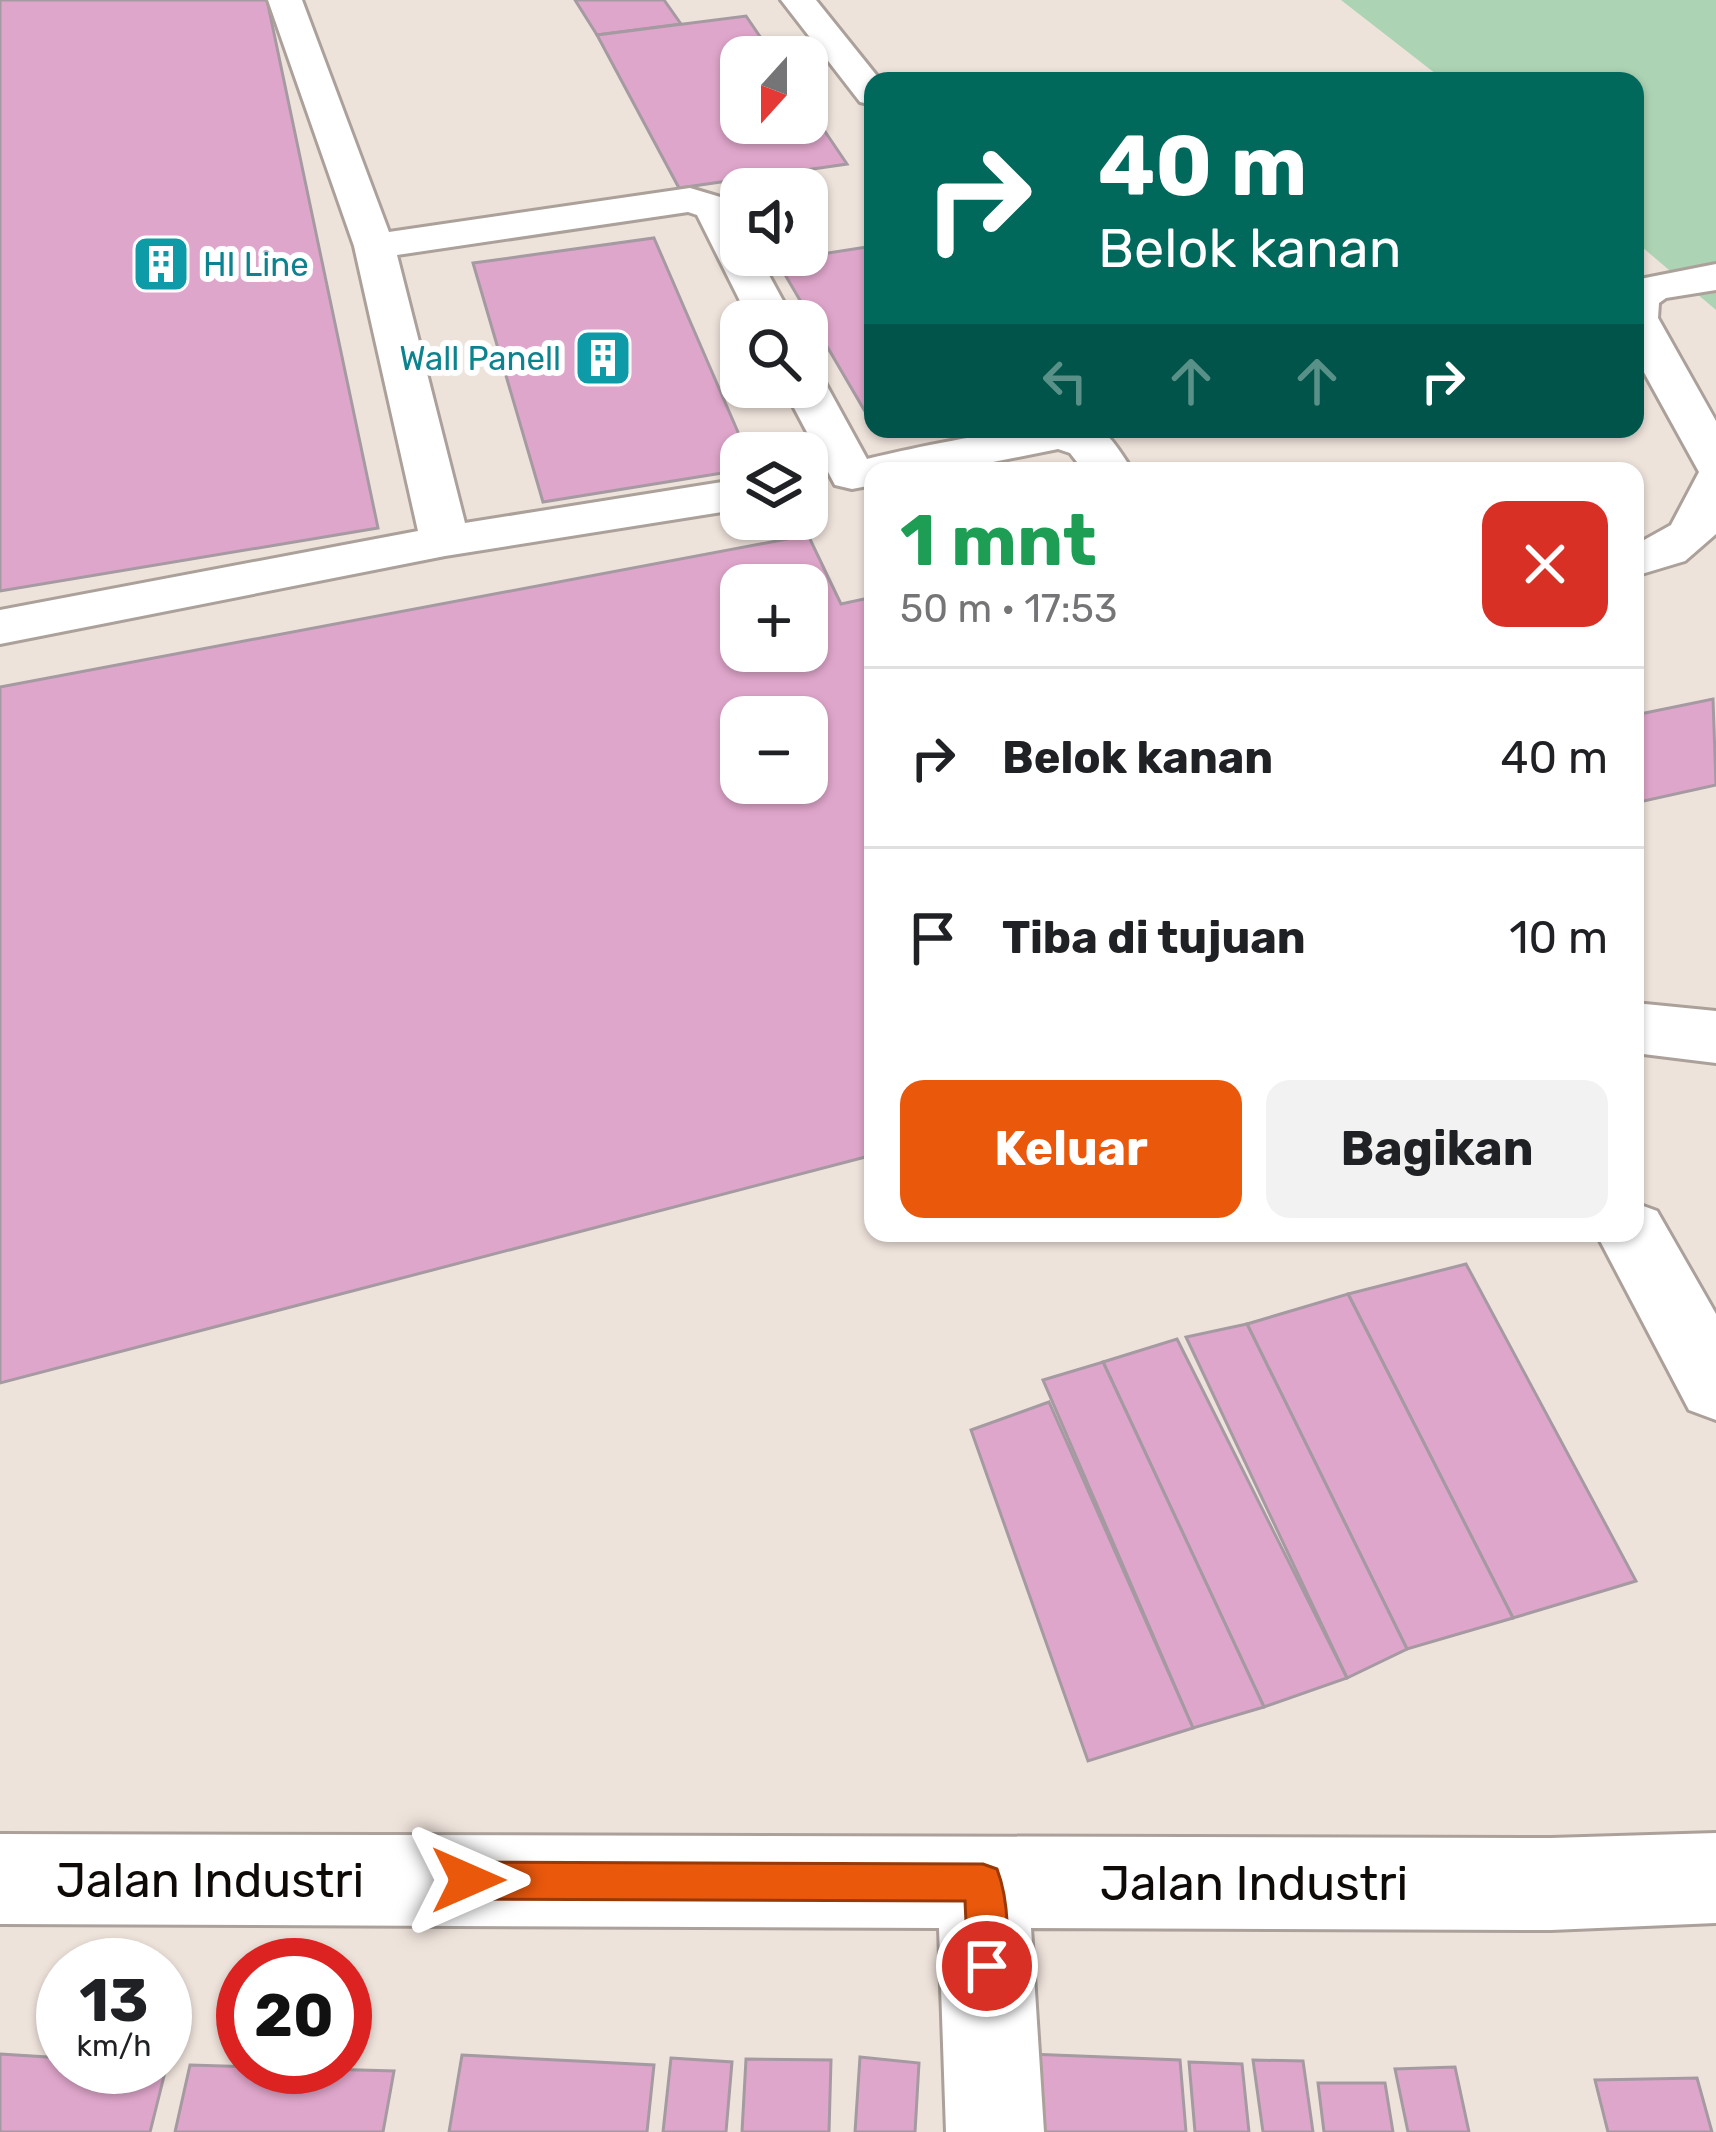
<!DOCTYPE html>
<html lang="id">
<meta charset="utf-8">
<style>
body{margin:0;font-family:Rubik,sans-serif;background:#f2f2f2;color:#202124;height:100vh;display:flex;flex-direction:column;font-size:45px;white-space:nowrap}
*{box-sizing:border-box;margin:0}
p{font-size:39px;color:#757577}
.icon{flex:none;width:66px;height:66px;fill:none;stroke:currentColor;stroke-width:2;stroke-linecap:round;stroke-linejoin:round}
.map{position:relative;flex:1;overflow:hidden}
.drawer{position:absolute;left:864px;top:462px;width:780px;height:780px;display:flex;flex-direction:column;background:#fff;border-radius:24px;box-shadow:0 3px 9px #0004}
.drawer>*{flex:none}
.hud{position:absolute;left:864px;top:72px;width:780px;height:366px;border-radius:24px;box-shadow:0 3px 9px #0004;background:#00695c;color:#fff;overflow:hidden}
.needle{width:78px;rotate:201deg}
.buttons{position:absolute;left:720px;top:36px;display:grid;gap:24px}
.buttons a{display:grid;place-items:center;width:108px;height:108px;border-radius:24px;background:#fff;box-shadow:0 3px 9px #0004;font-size:60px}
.speed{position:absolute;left:36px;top:1938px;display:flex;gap:24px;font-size:60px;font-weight:700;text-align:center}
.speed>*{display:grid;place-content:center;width:156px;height:156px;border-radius:50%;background:#fff;box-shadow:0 3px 9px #0004;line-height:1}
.speed small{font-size:30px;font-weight:400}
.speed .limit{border:18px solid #d22;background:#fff;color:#111}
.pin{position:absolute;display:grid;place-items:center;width:102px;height:102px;color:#fff;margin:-51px;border:6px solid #fff;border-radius:50%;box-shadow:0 3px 12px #0007}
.me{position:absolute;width:132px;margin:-66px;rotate:90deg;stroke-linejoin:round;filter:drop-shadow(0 0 9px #0008)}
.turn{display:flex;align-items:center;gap:42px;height:252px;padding:0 36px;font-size:54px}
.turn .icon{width:156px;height:156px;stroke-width:2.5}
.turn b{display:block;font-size:84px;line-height:102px}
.lanes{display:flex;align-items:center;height:114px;padding:0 36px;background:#0003;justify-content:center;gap:60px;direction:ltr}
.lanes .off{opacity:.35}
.round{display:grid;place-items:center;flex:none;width:126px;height:126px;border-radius:24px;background:#f2f2f2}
.headline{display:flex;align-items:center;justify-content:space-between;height:204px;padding:0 36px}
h1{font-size:72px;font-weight:700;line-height:90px;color:#1e9e55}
.primary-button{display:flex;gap:24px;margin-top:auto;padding:24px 36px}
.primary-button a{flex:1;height:138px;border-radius:24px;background:#ea580c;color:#fff;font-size:48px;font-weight:700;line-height:138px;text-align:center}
.primary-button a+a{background:#f2f2f2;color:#202124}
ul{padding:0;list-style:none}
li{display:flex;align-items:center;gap:36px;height:180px;padding:0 36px;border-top:3px solid #e0e0e0}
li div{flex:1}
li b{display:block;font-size:45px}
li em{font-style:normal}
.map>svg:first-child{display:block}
</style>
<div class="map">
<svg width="1716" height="2132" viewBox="0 0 1716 2132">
<rect width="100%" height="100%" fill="#eee3db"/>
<polygon fill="#acd3b3" points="1341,0 1716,0 1716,310 1635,241 1635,81 1445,81"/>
<g fill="#dfa6cb" stroke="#a59aa1" stroke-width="3" fill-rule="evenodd">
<polygon points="0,0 267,0 378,528 0,591"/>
<polygon points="575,0 664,0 681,24 597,35"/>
<polygon points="746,16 774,57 741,57 741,123 807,123 807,105 847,164 679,188 597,35"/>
<polygon points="654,238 747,453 741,453 741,470 543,502 473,263"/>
<polygon points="873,246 873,412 866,413 777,261"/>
<path d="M 808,535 L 841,604 L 873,597 L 873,1155 L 0,1383 L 0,687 ZM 741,585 L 807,585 L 807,651 L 741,651 ZM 741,717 L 807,717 L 807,783 L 741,783 Z"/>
<polygon points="1713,699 1716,785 1635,803 1635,715"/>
<polygon points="1466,1264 1636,1581 1513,1618 1348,1294"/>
<polygon points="1348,1294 1513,1618 1407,1649 1247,1324"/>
<polygon points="1247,1324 1407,1649 1347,1678 1186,1337"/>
<polygon points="1177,1339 1347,1678 1264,1707 1103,1362"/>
<polygon points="1103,1362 1264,1707 1193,1728 1043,1380"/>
<polygon points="1049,1402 1193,1728 1088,1761 971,1430"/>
<polygon points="1001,2053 1180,2060 1186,2132 1002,2132"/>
<polygon points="0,2054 63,2058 63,2067 167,2064 150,2132 0,2132"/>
<polygon points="462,2055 654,2065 647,2132 449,2132"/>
<polygon points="860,2057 919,2063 915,2132 855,2132"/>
<polygon points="671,2058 732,2062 726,2132 663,2132"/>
<polygon points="746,2059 831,2060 829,2132 742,2132"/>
<polygon points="1253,2060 1303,2061 1313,2132 1263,2132"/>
<polygon points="1189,2062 1242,2064 1249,2132 1195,2132"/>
<polygon points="190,2065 394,2071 383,2132 175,2132"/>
<polygon points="1455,2067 1469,2132 1408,2132 1395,2069"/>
<polygon points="1697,2078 1712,2132 1608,2132 1595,2080"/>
<polygon points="1318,2083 1385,2083 1393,2132 1324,2132"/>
</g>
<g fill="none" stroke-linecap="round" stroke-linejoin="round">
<g stroke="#aba19a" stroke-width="6">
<g id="minor">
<polygon points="268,0 302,0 389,232 690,188 727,199 741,222 741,255 758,255 794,321 750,321 697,215 688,212 397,255 465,523 741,479 741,509 445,556 0,644 0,610 418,531 354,246"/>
<polygon points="781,0 816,0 881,81 873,81 873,105 860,102"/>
<polygon points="1716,264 1716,290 1666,298 1659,303 1658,318 1716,421 1716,534 1685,561 1635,576 1635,545 1671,525 1699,472 1635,356 1635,280"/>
<path d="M 807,374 L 822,377 L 867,459 C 908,449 1072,412 1104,433 C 1115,441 1125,460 1133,471 L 1084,471 L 1070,453 L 1058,449 L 948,471 L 873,471 L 873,485 L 852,489 L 835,485 L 783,387 L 807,387 Z"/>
<polygon points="1635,1003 1716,1011 1716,1063 1635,1053"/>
<polygon points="1635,1203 1657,1211 1716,1314 1716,1420 1689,1410 1596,1233 1635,1233"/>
<polygon points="1716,1833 1716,1923 1551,1930 1031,1928 1044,2132 946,2132 939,1928 0,1924 0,1834 1551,1838"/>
</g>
</g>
<use href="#minor" fill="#fff" fill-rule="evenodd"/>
</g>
<path fill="#ea580c" stroke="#983908" stroke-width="3" d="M 468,1862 L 983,1864 L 997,1869 C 1008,1897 1012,1952 1001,1979 L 987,1985 L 973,1979 L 968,1966 L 965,1901 L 468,1899 L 455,1894 L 449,1880 L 455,1867 Z"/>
<defs>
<g id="building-square" transform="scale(3)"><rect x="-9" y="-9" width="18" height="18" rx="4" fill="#0f9aa8" stroke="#fff"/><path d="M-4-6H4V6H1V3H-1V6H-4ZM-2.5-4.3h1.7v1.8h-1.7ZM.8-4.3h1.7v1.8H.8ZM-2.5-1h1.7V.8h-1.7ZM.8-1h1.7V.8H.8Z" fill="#fff"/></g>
</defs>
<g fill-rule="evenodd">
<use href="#building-square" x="161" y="264"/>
<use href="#building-square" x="603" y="358"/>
</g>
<g text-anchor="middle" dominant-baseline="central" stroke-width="12" stroke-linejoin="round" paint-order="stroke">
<g font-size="33" fill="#0d838f" stroke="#fff" text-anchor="start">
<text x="203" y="264">HI Line</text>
<text x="561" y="358" text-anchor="end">Wall Panell</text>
</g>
<g font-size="48" fill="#0e0a08" stroke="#fff">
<text x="210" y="1880">Jalan Industri</text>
<text x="1254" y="1883">Jalan Industri</text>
</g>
</g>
</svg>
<div class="buttons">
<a><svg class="needle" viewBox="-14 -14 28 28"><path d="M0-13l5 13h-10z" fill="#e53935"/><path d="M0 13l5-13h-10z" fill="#757577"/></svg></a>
<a><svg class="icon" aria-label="sound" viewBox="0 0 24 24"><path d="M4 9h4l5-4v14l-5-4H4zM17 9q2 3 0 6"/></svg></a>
<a><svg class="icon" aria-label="search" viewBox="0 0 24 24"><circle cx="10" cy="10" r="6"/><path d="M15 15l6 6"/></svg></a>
<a><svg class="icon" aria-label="layers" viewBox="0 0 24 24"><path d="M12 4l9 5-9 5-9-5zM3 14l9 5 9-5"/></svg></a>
<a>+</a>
<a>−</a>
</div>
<div class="speed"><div>13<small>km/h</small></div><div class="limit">20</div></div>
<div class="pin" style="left:987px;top:1966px;background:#d93025"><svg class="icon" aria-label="arrive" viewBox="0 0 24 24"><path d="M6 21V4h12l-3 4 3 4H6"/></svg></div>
<svg class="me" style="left:468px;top:1880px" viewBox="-20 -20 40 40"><path d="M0-17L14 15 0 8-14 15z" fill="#ea580c" stroke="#fff" stroke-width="4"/></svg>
<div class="hud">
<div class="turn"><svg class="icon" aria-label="right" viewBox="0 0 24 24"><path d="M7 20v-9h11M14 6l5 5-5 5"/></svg><div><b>40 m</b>Belok kanan</div></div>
<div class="lanes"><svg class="icon off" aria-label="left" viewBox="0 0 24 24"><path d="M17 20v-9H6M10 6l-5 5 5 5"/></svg><svg class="icon off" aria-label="ahead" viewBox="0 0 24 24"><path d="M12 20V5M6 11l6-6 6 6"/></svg><svg class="icon off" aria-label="ahead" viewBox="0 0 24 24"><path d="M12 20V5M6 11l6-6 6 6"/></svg><svg class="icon" aria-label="right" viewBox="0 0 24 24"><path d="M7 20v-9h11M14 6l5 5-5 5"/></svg></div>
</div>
<section class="drawer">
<div class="headline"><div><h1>1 mnt</h1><p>50 m · 17:53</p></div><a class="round" style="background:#d93025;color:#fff"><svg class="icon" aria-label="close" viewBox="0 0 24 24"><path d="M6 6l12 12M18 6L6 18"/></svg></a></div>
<ul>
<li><svg class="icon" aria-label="right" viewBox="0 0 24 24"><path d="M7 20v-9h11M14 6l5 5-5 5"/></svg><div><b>Belok kanan</b></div><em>40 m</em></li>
<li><svg class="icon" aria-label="arrive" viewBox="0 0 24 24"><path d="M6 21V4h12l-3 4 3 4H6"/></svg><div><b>Tiba di tujuan</b></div><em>10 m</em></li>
</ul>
<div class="primary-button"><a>Keluar</a><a>Bagikan</a></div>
</section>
</div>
